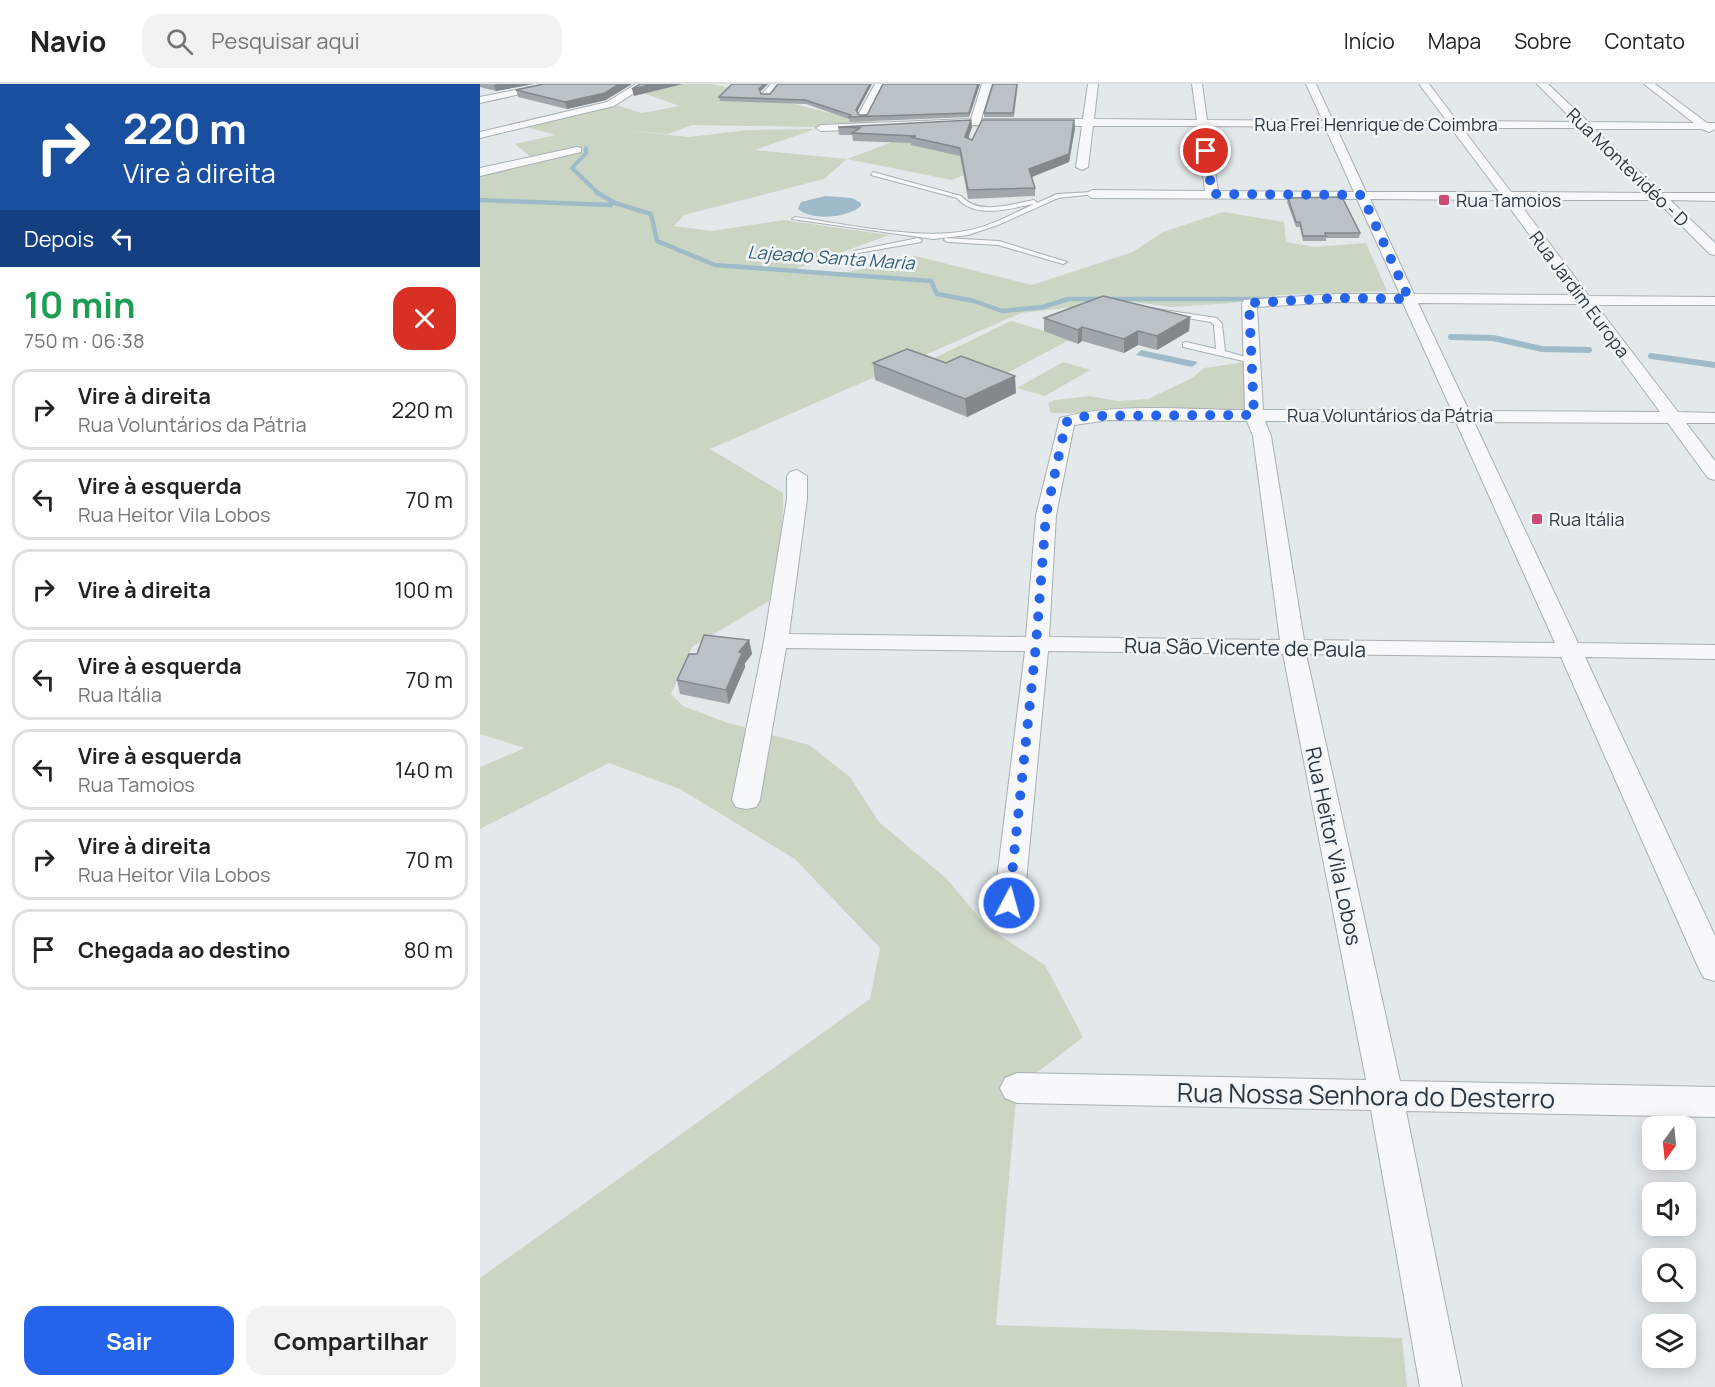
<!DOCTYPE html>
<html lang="pt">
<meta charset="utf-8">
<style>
body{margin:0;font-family:Manrope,sans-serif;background:#f2f2f2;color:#222;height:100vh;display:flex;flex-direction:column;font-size:22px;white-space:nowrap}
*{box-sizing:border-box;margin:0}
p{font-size:20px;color:#767676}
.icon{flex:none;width:33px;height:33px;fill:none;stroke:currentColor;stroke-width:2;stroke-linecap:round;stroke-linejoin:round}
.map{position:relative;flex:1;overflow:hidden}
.details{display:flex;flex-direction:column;background:#fff;width:480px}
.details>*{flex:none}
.top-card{background:#1a4fa0;color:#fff;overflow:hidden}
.needle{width:39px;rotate:195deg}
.fabs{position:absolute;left:1162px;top:1032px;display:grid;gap:12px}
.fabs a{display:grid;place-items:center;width:54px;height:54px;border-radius:12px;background:#fff;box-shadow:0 3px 15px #0003;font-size:30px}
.pin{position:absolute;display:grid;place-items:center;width:51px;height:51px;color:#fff;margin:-26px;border:3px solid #fff;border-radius:50%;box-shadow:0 2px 6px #0007}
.me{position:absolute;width:66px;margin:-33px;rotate:6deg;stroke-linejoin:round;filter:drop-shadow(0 0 4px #0008)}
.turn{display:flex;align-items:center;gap:21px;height:126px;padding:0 24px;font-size:27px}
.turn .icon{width:78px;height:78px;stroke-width:2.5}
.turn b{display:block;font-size:42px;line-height:51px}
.then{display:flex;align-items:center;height:57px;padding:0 24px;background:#0003;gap:12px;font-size:22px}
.round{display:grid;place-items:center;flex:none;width:63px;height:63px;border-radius:18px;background:#f2f2f2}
.overview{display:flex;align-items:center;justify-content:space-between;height:102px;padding:0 24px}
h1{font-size:36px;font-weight:700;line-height:45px;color:#1e9e55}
.button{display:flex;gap:12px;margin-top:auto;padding:12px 24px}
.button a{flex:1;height:69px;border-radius:18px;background:#2563eb;color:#fff;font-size:24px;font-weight:700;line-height:69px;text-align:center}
.button a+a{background:#f2f2f2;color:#222}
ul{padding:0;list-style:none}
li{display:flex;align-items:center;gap:18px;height:81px;margin:0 12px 9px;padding:0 12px;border:3px solid #e0e0e0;border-radius:18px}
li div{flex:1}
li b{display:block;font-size:22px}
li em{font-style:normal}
header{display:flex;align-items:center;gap:36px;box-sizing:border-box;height:84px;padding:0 30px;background:#fff;border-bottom:2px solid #e0e0e0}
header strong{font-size:28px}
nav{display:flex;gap:33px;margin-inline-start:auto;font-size:21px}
.search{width:420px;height:54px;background:#f2f2f2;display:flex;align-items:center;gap:15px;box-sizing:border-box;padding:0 21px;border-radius:18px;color:#767676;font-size:22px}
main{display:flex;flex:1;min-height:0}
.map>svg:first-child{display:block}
</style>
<header>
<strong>Navio</strong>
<div class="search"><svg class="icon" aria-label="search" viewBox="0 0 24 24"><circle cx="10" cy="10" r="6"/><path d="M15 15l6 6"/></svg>Pesquisar aqui</div>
<nav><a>Início</a><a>Mapa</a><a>Sobre</a><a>Contato</a></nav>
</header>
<main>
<section class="details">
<div class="top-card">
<div class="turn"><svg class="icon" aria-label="right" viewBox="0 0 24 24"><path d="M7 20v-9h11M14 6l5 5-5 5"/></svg><div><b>220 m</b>Vire à direita</div></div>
<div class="then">Depois<svg class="icon" aria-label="left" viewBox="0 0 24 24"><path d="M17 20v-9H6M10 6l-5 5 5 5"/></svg></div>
</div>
<div class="overview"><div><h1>10 min</h1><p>750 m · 06:38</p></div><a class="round" style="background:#d93025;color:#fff"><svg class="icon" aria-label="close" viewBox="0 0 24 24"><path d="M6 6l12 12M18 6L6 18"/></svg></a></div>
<ul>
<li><svg class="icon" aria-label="right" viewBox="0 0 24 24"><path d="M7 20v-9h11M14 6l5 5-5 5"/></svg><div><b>Vire à direita</b><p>Rua Voluntários da Pátria</p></div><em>220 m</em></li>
<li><svg class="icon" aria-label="left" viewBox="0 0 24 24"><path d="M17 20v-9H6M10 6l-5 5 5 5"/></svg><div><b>Vire à esquerda</b><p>Rua Heitor Vila Lobos</p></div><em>70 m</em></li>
<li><svg class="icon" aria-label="right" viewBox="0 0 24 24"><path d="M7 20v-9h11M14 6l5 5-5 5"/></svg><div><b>Vire à direita</b></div><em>100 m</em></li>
<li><svg class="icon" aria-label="left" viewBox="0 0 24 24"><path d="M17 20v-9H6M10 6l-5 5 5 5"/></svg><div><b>Vire à esquerda</b><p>Rua Itália</p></div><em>70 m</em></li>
<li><svg class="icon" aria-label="left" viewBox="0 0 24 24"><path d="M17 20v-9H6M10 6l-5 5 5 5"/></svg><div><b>Vire à esquerda</b><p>Rua Tamoios</p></div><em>140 m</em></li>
<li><svg class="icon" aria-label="right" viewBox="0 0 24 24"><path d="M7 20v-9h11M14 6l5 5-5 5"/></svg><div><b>Vire à direita</b><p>Rua Heitor Vila Lobos</p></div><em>70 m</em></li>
<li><svg class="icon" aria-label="arrive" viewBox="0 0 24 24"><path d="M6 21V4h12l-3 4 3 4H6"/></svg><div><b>Chegada ao destino</b></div><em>80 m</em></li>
</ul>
<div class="button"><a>Sair</a><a>Compartilhar</a></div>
</section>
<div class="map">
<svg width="1235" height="1303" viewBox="0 0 1235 1303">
<rect width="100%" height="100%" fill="#e3e8eb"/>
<g fill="#cbd5c4">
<path d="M 172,0 L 232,0 L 359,31 L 380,31 L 399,39 L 338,43 L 212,41 L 188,50 L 143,46 L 209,53 L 268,46 L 335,45 L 275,66 L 367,75 L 426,53 L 528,72 L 472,96 L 367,75 L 344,95 L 204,131 L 194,142 L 232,147 L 304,136 L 409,151 L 316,185 L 360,190 L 435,172 L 552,201 L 653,168 L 683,148 L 743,128 L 804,138 L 806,158 L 834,163 L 886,159 L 907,207 L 799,211 L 752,219 L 691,223 L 647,217 L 541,229 L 230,365 L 303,409 C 304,446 297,481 289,517 L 212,563 L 191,610 L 203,622 L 245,638 L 329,661 L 370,693 L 399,738 L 467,795 L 507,843 L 565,881 L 603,953 L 537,1004 L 516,1241 L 922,1254 L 927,1303 L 0,1303 L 0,1194 L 390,915 L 400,864 L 315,775 L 200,705 L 129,679 L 0,745 L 0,683 L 45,664 L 0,650 L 0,91 L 52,74 L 35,60 L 76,51 L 45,43 L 136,21 L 162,29 L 200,22 L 160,8 Z"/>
<polygon points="531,237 591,255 510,298 448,277"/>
<polygon points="583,278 610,286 565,312 537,304"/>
<polygon points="765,278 768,329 571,329 568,319 575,316 610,312 637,317 668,315 712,294 724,284"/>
</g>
<g fill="#9fbbca">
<path d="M 345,112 L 372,114 L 381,119 L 381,122 C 368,134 331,137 318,125 L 321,118 Z"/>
<polygon points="661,266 718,278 712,283 656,271"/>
</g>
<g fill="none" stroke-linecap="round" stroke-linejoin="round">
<polyline stroke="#9fbbca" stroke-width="4" points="106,64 106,69 92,84 118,109"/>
<g stroke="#9fbbca" stroke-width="4.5">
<polyline points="116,108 135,119 171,130 177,157 235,181 451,197 457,210 494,217 522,227 563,223 588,215 803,215"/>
<polyline points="0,116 131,121"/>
</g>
<g stroke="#9fbbca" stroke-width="6">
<polyline points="971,253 1013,254 1062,265 1109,266"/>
<polyline points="1171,272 1235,281"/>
</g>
<g stroke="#a8b0b5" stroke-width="2">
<g id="lane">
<path d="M 393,88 L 481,112 C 499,132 531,120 554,116 L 557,119 L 577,110 L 612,108 L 615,110 L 578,114 L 518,141 L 488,151 L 453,155 L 312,135 L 315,133 C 366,140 437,156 485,147 C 510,143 532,130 554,120 C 530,124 496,136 477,114 L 391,91 Z"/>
<polygon points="438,154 442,156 441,158 378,169 374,167"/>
<polygon points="465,154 519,157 587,178 583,180 518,161 468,158 464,156"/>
<polygon points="670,224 737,234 742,240 745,267 776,276 772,279 703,263 703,259 706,258 736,265 734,241 731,238 670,228"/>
</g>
</g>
<g stroke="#a8b0b5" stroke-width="2">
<g id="street">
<polygon points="66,0 86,0 0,19 0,13"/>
<polygon points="156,0 168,0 134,22 0,54 0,48 127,18"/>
<polygon points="291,0 301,0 289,13 283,13 281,11"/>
<polygon points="395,0 405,0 387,33 379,33 378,31"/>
<path d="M 502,0 L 512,0 L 501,35 L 603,35 L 608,0 L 618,0 L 614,35 L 717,36 L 712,0 L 722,0 L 727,36 L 843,37 L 826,0 L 836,0 L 853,37 L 967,37 L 939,0 L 949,0 L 977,37 L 1095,38 L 1057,0 L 1068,0 L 1108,38 L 1214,39 L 1164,0 L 1175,0 L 1227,39 L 1235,39 L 1235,45 L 1229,48 L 1222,45 L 1114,45 L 1182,109 L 1235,109 L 1235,117 L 1190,116 L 1235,159 L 1235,171 L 1230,170 L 1176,116 L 1037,116 L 1109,212 L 1235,213 L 1235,221 L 1116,221 L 1198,328 L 1235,329 L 1235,339 L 1206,339 L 1235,377 L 1235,396 L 1228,394 L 1188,339 L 994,338 L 1098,559 L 1235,561 L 1235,575 L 1105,573 L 1235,852 L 1235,897 L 1224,894 L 1219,885 L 1081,573 L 826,570 L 920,997 L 1235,1003 L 1235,1033 L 926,1027 L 982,1303 L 940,1303 L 891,1026 L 537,1019 L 525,1014 L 520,1004 L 525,994 L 537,989 L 886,996 L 803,570 L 568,567 L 544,819 L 539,827 L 529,830 L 519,827 L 514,819 L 545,567 L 306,564 L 280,716 L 276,723 L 266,725 L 256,723 L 252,716 L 284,557 L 307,415 L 307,392 L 310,388 L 317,386 L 327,392 L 327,415 L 309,550 L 546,553 L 556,431 L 580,334 C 636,318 706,326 765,326 L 762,219 L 764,216 L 857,210 L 920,210 L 877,115 L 612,114 L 606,110 L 612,106 L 725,107 L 717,42 L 613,42 L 608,83 L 602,86 L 596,83 L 602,42 L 495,41 L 341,47 L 336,44 L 341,41 L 491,35 ZM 728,42 L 845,43 L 874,108 L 738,107 ZM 856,43 L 971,44 L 1019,108 L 886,108 ZM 982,44 L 1102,44 L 1168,109 L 1031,108 ZM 890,115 L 1024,116 L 1094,211 L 934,210 ZM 857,218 L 923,219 L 972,327 L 783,326 L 777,223 ZM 938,219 L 1101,220 L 1180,328 L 989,327 ZM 629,336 L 767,337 L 773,352 L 800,556 L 569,553 L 576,431 L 594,341 ZM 785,337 L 976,338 L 1075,559 L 824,556 L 791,352 Z"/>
<polygon points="97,63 101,64 101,68 0,92 0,84"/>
</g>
</g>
<use href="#lane" fill="#f6f8f9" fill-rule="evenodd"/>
<use href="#street" fill="#f6f8f9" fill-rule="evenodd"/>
</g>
<g fill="#a0a7ac">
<polygon points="0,0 54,0 16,7 0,3"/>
<polygon points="298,0 377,28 379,31 387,31 403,0 500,0 489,33 370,38 369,35 326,20 240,17 239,13 280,9 281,10 290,10"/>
<polygon points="538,0 534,33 504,33 504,29"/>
<polygon points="36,6 126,16 87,25 38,13"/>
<polygon points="491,36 492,43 488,54 492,56 594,36 595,44 589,78 552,93 555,104 555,112 488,115 480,72 431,61 431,59 373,57 372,51 359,51 358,43"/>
<polygon points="808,114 880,149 879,154 846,154 846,157 823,157 820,143 816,143 807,118"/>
<polygon points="710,233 709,247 677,266 658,261 644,269 602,257 598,260 564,247 564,234"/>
<polygon points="393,279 536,309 487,333 395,296"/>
<polygon points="269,556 272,570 265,579 265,583 249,620 200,610 197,596 217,570"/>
</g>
<g fill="#82888c">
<polygon points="18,0 54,0 16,7 14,1"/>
<polygon points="139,0 152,0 126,16 87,25 85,18"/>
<polygon points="173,0 203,0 154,12 152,5"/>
<polygon points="284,0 288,0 279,9 279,5"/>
<polygon points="390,0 392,0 376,30 376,26"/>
<polygon points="498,0 500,0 489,33 489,29"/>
<polygon points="491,36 492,43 486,61 485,53"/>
<polygon points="594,36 595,44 589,78 549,94 549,85"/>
<polygon points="710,233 709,247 677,266 677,252"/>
<polygon points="602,243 602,257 598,260 598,246"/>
<polygon points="658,247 658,261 644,269 644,255"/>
<polygon points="535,292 536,309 487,333 485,315"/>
<polygon points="269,556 272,570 265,579 265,583 249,620 246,606 259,568"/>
</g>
<g fill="#bac2c8" stroke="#82888c" stroke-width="1.5">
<polygon points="64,0 139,0 125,9 85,18 36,6"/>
<polygon points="160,0 173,0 152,5"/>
<polygon points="252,0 284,0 279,5 281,10 290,10 298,0 390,0 376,26 379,31 387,31 403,0 498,0 489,29 369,33 371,31 325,16 239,13"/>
<polygon points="513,0 537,0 533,29 504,29"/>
<polygon points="491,36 485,53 492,56 502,36 594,36 589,70 549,85 555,104 488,106 480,64 430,53 436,52 372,49 380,44 358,43"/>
<polygon points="862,113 880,149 845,149 846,152 823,152 820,138 816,138 808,114"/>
<polygon points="623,212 710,233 677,252 658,247 644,255 602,243 598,246 564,234"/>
<polygon points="427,265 466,279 481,272 535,292 485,315 393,279"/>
<polygon points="224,551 269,556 259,568 262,569 246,606 197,596 209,570 217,570"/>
</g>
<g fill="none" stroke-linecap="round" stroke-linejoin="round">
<polyline stroke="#2563eb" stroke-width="10" stroke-dasharray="0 18" points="529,819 556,561 566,431 586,338 606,332 774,331 769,219 857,214 929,215 882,111 732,110 726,67"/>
</g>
<g fill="#cc4c76" stroke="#f3f6f8" stroke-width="2">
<rect x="958" y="110" width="12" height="12" rx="3"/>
<rect x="1051" y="429" width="12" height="12" rx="3"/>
</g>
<g text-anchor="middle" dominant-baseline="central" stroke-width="5" stroke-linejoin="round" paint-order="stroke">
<g font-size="18" fill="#2b3843" stroke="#f3f6f8">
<text x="896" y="40">Rua Frei Henrique de Coimbra</text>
<text transform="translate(1148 83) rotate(44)">Rua Montevidéo - D</text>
<text transform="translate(1100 210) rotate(53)">Rua Jardim Europa</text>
<text x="910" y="331">Rua Voluntários da Pátria</text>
</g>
<g font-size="18" fill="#2b3843" stroke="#f3f6f8" text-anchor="start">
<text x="976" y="116">Rua Tamoios</text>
<text x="1069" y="435">Rua Itália</text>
</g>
<g font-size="18" font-style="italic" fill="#355e76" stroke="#f3f6f8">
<text transform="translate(351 173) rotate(4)">Lajeado Santa Maria</text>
</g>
<g font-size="21" fill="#2b3843" stroke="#f3f6f8">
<text transform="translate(765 563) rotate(1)">Rua São Vicente de Paula</text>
<text transform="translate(854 762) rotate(78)">Rua Heitor Vila Lobos</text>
</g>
<g font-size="26" fill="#2b3843" stroke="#f3f6f8">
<text transform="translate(886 1011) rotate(1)">Rua Nossa Senhora do Desterro</text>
</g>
</g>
</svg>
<div class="fabs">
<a><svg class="needle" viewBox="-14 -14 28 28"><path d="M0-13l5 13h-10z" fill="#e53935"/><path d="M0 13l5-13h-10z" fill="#767676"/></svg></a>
<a><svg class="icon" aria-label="sound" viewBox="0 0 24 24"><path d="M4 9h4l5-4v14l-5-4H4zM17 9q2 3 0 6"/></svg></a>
<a><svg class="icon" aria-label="search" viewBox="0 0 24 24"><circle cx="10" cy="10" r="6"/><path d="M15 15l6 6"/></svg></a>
<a><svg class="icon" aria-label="layers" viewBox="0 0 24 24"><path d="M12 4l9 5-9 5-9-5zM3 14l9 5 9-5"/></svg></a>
</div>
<div class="pin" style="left:726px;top:67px;background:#d93025"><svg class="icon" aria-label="arrive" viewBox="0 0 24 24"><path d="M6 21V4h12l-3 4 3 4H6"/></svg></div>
<svg class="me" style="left:529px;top:819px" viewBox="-20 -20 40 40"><circle r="17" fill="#2563eb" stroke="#fff" stroke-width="3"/><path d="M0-11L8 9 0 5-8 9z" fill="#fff"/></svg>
</div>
</main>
